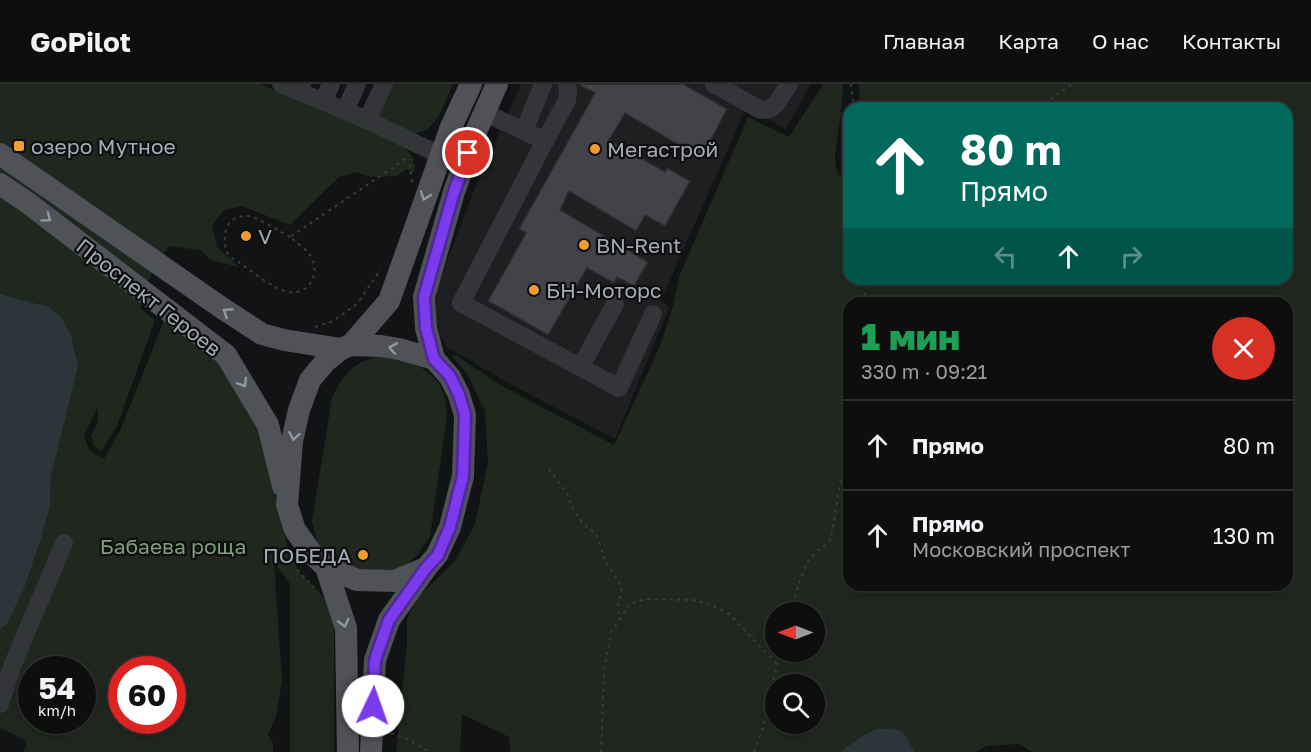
<!DOCTYPE html>
<html lang="ru">
<meta charset="utf-8">
<style>
body{margin:0;font-family:"Golos Text",sans-serif;background:#1c1c1d;color:#f1f3f6;height:100vh;display:flex;flex-direction:column;font-size:22px;white-space:nowrap}
*{box-sizing:border-box;margin:0}
p{font-size:20px;color:#9b9c9e}
.icon{flex:none;width:33px;height:33px;fill:none;stroke:currentColor;stroke-width:2;stroke-linecap:round;stroke-linejoin:round}
.map{position:relative;flex:1;overflow:hidden}
.drawer{position:absolute;left:843px;top:213px;width:450px;height:294px;display:flex;flex-direction:column;background:#0e0e0f;border-radius:18px;box-shadow:0 3px 9px #0003,0 0 0 2px #2e2e2f}
.drawer>*{flex:none}
.banner{position:absolute;left:843px;top:18px;width:450px;height:183px;border-radius:18px;box-shadow:0 3px 9px #0003,0 0 0 2px #2e2e2f;background:#00695c;color:#fff;overflow:hidden}
.needle{width:39px;rotate:270deg}
.tools{position:absolute;left:765px;top:518px;display:grid;gap:12px}
.tools a{display:grid;place-items:center;width:60px;height:60px;border-radius:50%;background:#0e0e0f;box-shadow:0 3px 9px #0003,0 0 0 2px #2e2e2f;font-size:30px}
.speed{position:absolute;left:18px;top:572px;display:flex;gap:12px;font-size:30px;font-weight:700;text-align:center}
.speed>*{display:grid;place-content:center;width:78px;height:78px;border-radius:50%;background:#0e0e0f;box-shadow:0 3px 9px #0003,0 0 0 2px #2e2e2f;line-height:1}
.speed small{font-size:15px;font-weight:400}
.speed .limit{border:9px solid #d22;background:#fff;color:#111}
.pin{position:absolute;display:grid;place-items:center;width:51px;height:51px;color:#fff;margin:-26px;border:3px solid #fff;border-radius:50%;box-shadow:0 2px 6px #0007}
.me{position:absolute;width:66px;margin:-33px;rotate:3deg;stroke-linejoin:round;filter:drop-shadow(0 0 4px #0008)}
.turn{display:flex;align-items:center;gap:21px;height:126px;padding:0 18px;font-size:27px}
.turn .icon{width:78px;height:78px;stroke-width:2.5}
.turn b{display:block;font-size:42px;line-height:51px}
.lanes{display:flex;align-items:center;height:57px;padding:0 18px;background:#0003;justify-content:center;gap:30px;direction:ltr}
.lanes .off{opacity:.35}
.round{display:grid;place-items:center;flex:none;width:63px;height:63px;border-radius:32px;background:#1c1c1d}
.headline{display:flex;align-items:center;justify-content:space-between;height:102px;padding:0 18px}
h1{font-size:36px;font-weight:800;line-height:45px;color:#1e9e55}
ul{padding:0;list-style:none}
li{display:flex;align-items:center;gap:18px;height:90px;padding:0 18px;border-top:2px solid #2e2e2f}
li div{flex:1}
li b{display:block;font-size:22px}
li em{font-style:normal}
header{display:flex;align-items:center;gap:36px;box-sizing:border-box;height:84px;padding:0 30px;background:#0e0e0f;border-bottom:2px solid #2e2e2f}
header strong{font-size:28px}
nav{display:flex;gap:33px;margin-inline-start:auto;font-size:21px}
.map>svg:first-child{display:block}
</style>
<header>
<strong>GoPilot</strong>
<nav><a>Главная</a><a>Карта</a><a>О нас</a><a>Контакты</a></nav>
</header>
<div class="map">
<svg width="1311" height="668" viewBox="0 0 1311 668">
<rect width="100%" height="100%" fill="#121314"/>
<polygon fill="#1f1f21" points="521,0 811,0 786,45 746,24 661,216 669,224 615,355 512,301 447,263 441,252 435,231 437,204 474,106"/>
<g fill="#1f271f" fill-rule="evenodd">
<path d="M 0,0 L 260,0 L 402,60 C 409,68 417,78 414,89 L 406,85 L 397,92 L 370,93 L 356,88 L 339,93 L 290,141 L 242,122 L 224,126 L 212,141 L 217,163 L 239,183 L 211,176 L 200,166 L 168,162 L 146,200 L 141,225 L 155,236 L 117,342 L 101,367 L 94,362 L 91,352 L 98,338 L 98,323 L 84,351 L 89,366 L 104,375 L 120,347 L 165,234 L 219,277 L 260,347 L 287,461 L 298,487 L 317,506 L 329,521 L 334,541 L 334,668 L 290,668 L 290,500 L 274,478 L 282,597 L 276,632 L 268,651 L 273,659 L 273,668 L 23,668 L 27,659 L 23,655 L 0,644 L 0,545 L 6,542 L 24,505 L 42,452 L 50,422 L 51,392 L 49,223 L 0,210 ZM 32,585 L 82,585 L 82,636 L 32,636 ZM 122,585 L 172,585 L 172,636 L 122,636 Z"/>
<path d="M 389,0 L 453,0 C 445,17 437,49 414,49 C 403,49 384,38 374,34 Z"/>
<path d="M 823,0 L 843,0 L 842,21 L 835,72 L 836,84 L 841,92 L 849,78 L 849,195 L 1287,195 L 1287,24 L 860,24 L 859,0 L 1311,0 L 1311,668 L 1032,668 L 1019,660 L 987,662 L 976,668 L 915,668 L 909,659 L 891,644 L 876,645 L 862,652 L 840,668 L 510,668 L 509,653 L 462,630 L 460,668 L 396,668 L 407,560 L 407,535 L 417,514 L 455,477 L 475,440 L 488,378 L 485,327 L 466,288 L 452,272 L 454,270 L 502,302 L 614,361 L 660,262 L 673,222 L 679,193 L 748,33 L 789,53 ZM 849,219 L 1287,219 L 1287,501 L 849,501 ZM 776,528 L 814,528 L 814,567 L 776,567 ZM 776,600 L 814,600 L 814,639 L 776,639 Z"/>
<path d="M 386,271 C 411,279 434,283 444,311 C 446,317 446,324 447,331 L 430,453 L 417,471 L 403,484 L 364,493 L 328,475 L 317,457 L 312,437 L 332,314 C 345,286 356,276 386,271 Z"/>
</g>
<g fill="#2b353a">
<polygon points="0,210 49,223 61,233 71,252 78,282 51,392 50,422 42,452 24,505 6,542 0,545"/>
<polygon points="891,644 902,647 915,668 840,668 862,652 876,645"/>
</g>
<polygon fill="#414347" stroke="#2d2d30" stroke-width="1.5" points="578,0 683,0 727,25 701,74 625,29 609,56 665,88 667,84 690,97 665,142 645,131 636,147 569,107 560,126 648,178 634,202 617,193 614,199 587,184 548,251 488,217 526,149 519,145 595,9"/>
<g fill="none" stroke-linecap="round" stroke-linejoin="round">
<g stroke="#3a3c40" stroke-width="2" stroke-dasharray="3 4.5" stroke-linecap="butt">
<polyline points="851,0 853,17 852,24"/>
<polyline points="1038,24 1072,0"/>
<polyline points="849,43 843,72 845,93 849,103"/>
<polyline points="412,98 410,83 412,75"/>
<path d="M 290,153 C 280,148 258,133 248,132 C 232,131 223,143 225,158 C 225,162 226,168 229,171 C 231,174 234,175 237,177 C 249,185 273,205 288,208 C 309,212 322,188 310,171 C 305,164 296,158 290,153 L 410,72"/>
<polyline points="862,219 870,195"/>
<polyline points="315,243 333,237 357,220 381,185"/>
<polyline points="549,385 568,411 573,425 584,441 596,450 606,478 622,503 618,522 620,536"/>
<polyline points="291,472 298,487 314,503"/>
<path d="M 791,528 C 797,508 800,487 814,470 C 819,464 827,462 831,455 L 844,374 L 844,314 L 849,276"/>
<polyline points="391,649 407,655 429,668"/>
<polyline points="601,668 604,587 611,548 630,520 645,515 693,516 710,520 729,530 776,579"/>
<polyline points="754,668 763,644 780,567"/>
</g>
<g stroke="#343539" stroke-width="18">
<polyline points="281,0 298,7"/>
<polyline points="302,0 298,7 367,36 440,71"/>
<polyline points="543,0 524,47 545,57 567,16 568,9 567,0"/>
<polyline points="714,0 761,26 770,25 777,19 789,0"/>
<polyline points="323,18 331,0"/>
<polyline points="345,27 357,0"/>
<polyline points="485,29 524,47"/>
<polyline points="367,36 384,0"/>
<polyline points="545,57 461,219 619,304 653,230"/>
<polyline points="581,282 615,220"/>
<polyline points="0,620 13,580 64,459"/>
</g>
<g stroke="#505258" stroke-width="22">
<polyline points="0,70 222,224 262,250 284,256 341,265"/>
<polyline points="0,100 28,119 226,271 268,341 283,402"/>
<polyline points="351,261 389,217 451,43 471,0"/>
<polyline points="434,275 426,244 424,213 454,108 475,50 497,0"/>
<polyline points="326,483 346,544 348,668"/>
<polyline points="371,668 375,576 389,536 426,484 437,471 450,443 463,392 465,331 459,311 450,293 434,275 399,265 381,262 351,261 341,265 325,278 310,296 299,326 292,357 287,421 295,446 313,471 326,483 357,496 395,497 426,484"/>
</g>
</g>
<defs><path id="oneway-chevron" d="M-2-3.5L2.5 0L-2 3.5" fill="none" stroke-width="1.6" stroke-linecap="round" stroke-linejoin="round" transform="scale(1.5)"/></defs>
<g stroke="#9399a2">
<use href="#oneway-chevron" transform="translate(425 112) rotate(109)"/>
<use href="#oneway-chevron" transform="translate(47 134) rotate(37)"/>
<use href="#oneway-chevron" transform="translate(227 228) rotate(-147)"/>
<use href="#oneway-chevron" transform="translate(393 264) rotate(-170)"/>
<use href="#oneway-chevron" transform="translate(243 299) rotate(59)"/>
<use href="#oneway-chevron" transform="translate(294 352) rotate(100)"/>
<use href="#oneway-chevron" transform="translate(344 539) rotate(76)"/>
</g>
<g fill="none" stroke-linecap="round" stroke-linejoin="round">
<g stroke="#51269a" stroke-width="15">
<polyline id="route" points="373,622 375,576 389,536 426,484 438,471 450,443 463,392 465,331 459,311 450,292 434,275 426,244 424,213 454,108 468,69"/>
</g>
<use href="#route" stroke="#7c3aed" stroke-width="10"/>
</g>
<g fill="#ef9c30" stroke="#0e0e0f" stroke-width="2">
<rect x="13" y="56" width="12" height="12" rx="3"/>
<circle cx="595" cy="65" r="6"/>
<circle cx="246" cy="152" r="6"/>
<circle cx="584" cy="161" r="6"/>
<circle cx="534" cy="206" r="6"/>
<circle cx="363" cy="471" r="6"/>
</g>
<g text-anchor="middle" dominant-baseline="central" stroke-width="4.5" stroke-linejoin="round" paint-order="stroke">
<g font-size="21" fill="#a4abb4" stroke="#0e0e0f" text-anchor="start">
<text x="31" y="62">озеро Мутное</text>
<text x="607" y="65">Мегастрой</text>
<text x="258" y="152">V</text>
<text x="596" y="161">BN-Rent</text>
<text x="546" y="206">БН-Моторс</text>
<text x="351" y="471" text-anchor="end">ПОБЕДА</text>
</g>
<g font-size="21" fill="#a4abb4" stroke="#0e0e0f">
<text transform="translate(149 213) rotate(38)">Проспект Героев</text>
</g>
<g font-size="21" fill="#7d9f7b" stroke="#0e0e0f">
<text x="173" y="462">Бабаева роща</text>
</g>
</g>
</svg>
<div class="tools">
<a><svg class="needle" viewBox="-14 -14 28 28"><path d="M0-13l5 13h-10z" fill="#e53935"/><path d="M0 13l5-13h-10z" fill="#9b9c9e"/></svg></a>
<a><svg class="icon" aria-label="search" viewBox="0 0 24 24"><circle cx="10" cy="10" r="6"/><path d="M15 15l6 6"/></svg></a>
</div>
<div class="speed"><div>54<small>km/h</small></div><div class="limit">60</div></div>
<div class="pin" style="left:468px;top:69px;background:#d93025"><svg class="icon" aria-label="arrive" viewBox="0 0 24 24"><path d="M6 21V4h12l-3 4 3 4H6"/></svg></div>
<svg class="me" style="left:373px;top:622px" viewBox="-20 -20 40 40"><circle r="19" fill="#fff"/><path d="M0-13L10 11 0 6-10 11z" fill="#7c3aed"/></svg>
<div class="banner">
<div class="turn"><svg class="icon" aria-label="ahead" viewBox="0 0 24 24"><path d="M12 20V5M6 11l6-6 6 6"/></svg><div><b>80 m</b>Прямо</div></div>
<div class="lanes"><svg class="icon off" aria-label="left" viewBox="0 0 24 24"><path d="M17 20v-9H6M10 6l-5 5 5 5"/></svg><svg class="icon" aria-label="ahead" viewBox="0 0 24 24"><path d="M12 20V5M6 11l6-6 6 6"/></svg><svg class="icon off" aria-label="right" viewBox="0 0 24 24"><path d="M7 20v-9h11M14 6l5 5-5 5"/></svg></div>
</div>
<section class="drawer">
<div class="headline"><div><h1>1 мин</h1><p>330 m · 09:21</p></div><a class="round" style="background:#d93025;color:#fff"><svg class="icon" aria-label="close" viewBox="0 0 24 24"><path d="M6 6l12 12M18 6L6 18"/></svg></a></div>
<ul>
<li><svg class="icon" aria-label="ahead" viewBox="0 0 24 24"><path d="M12 20V5M6 11l6-6 6 6"/></svg><div><b>Прямо</b></div><em>80 m</em></li>
<li><svg class="icon" aria-label="ahead" viewBox="0 0 24 24"><path d="M12 20V5M6 11l6-6 6 6"/></svg><div><b>Прямо</b><p>Московский проспект</p></div><em>130 m</em></li>
</ul>
</section>
</div>
